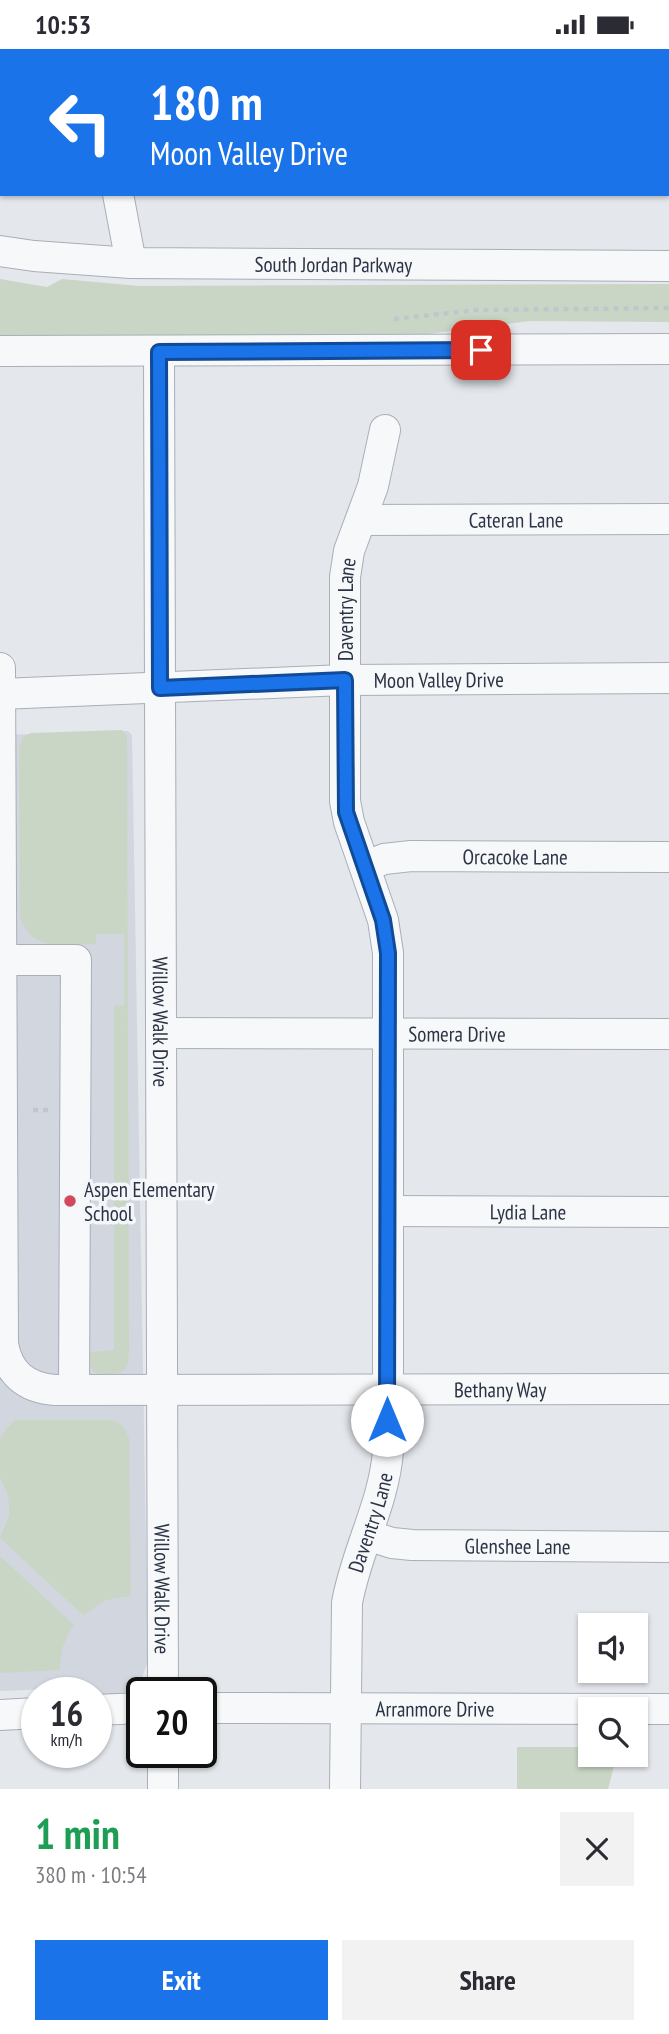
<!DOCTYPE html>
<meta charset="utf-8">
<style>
body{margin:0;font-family:"PT Sans Narrow",sans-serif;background:#f2f2f3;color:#2b2b33;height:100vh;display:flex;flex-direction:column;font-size:26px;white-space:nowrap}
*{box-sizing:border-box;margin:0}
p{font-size:23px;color:#7c7c81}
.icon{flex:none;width:38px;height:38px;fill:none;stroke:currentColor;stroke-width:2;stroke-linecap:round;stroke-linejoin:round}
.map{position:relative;height:1740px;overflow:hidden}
.sheet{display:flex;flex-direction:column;background:#fff;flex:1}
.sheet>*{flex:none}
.top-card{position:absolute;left:0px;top:0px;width:670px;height:147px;box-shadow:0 2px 5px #0004;background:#1a73e8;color:#fff;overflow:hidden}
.buttons{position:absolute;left:578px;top:1564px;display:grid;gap:14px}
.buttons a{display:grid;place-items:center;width:70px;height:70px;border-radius:0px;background:#fff;box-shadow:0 2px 5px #0004;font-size:35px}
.speed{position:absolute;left:21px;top:1628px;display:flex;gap:14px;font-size:35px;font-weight:700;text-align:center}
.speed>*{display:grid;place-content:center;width:91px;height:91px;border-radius:50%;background:#fff;box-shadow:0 2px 5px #0004;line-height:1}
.speed small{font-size:18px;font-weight:400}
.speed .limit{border:4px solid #111;border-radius:10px;background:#fff;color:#111}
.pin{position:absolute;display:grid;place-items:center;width:60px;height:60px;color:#fff;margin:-30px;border-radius:14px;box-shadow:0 4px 10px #0006}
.me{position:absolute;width:77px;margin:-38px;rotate:0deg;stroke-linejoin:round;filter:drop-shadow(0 0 5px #0008)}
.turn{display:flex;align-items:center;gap:24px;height:147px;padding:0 35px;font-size:32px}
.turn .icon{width:91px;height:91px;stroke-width:2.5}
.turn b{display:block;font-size:49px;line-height:60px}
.round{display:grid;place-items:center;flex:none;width:74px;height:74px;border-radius:0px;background:#f2f2f3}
.overview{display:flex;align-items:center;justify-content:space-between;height:119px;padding:0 35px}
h1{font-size:42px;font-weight:600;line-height:52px;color:#1e9e55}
.primary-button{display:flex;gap:14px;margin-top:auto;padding:14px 35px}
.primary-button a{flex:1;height:80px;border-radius:0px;background:#1a73e8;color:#fff;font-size:28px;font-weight:600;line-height:80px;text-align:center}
.primary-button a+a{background:#f2f2f3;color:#2b2b33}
.status{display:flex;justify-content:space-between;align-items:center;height:49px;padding:0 35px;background:#fff;direction:ltr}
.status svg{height:19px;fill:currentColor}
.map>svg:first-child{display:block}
</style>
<div class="status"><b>10:53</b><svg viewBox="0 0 49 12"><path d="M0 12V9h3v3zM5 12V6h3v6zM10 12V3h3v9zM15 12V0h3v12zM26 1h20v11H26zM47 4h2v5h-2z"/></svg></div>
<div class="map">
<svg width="669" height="1740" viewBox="0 0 669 1740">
<rect width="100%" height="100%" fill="#e4e7ec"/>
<polygon fill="#d2d6de" points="128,682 132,686 148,1611 142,1629 128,1642 118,1646 97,1646 96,1643 77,1639 0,1642 0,686"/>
<g fill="#c9d6c5">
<polygon points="0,230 47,238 62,230 139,237 669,235 669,273 530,272 412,287 0,287"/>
<path d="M 122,681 L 127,687 L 129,1301 C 128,1306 129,1314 126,1318 C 120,1330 81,1331 91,1303 L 114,1301 L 114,957 L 124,956 L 124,885 L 96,885 L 96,895 C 64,895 32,904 20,868 L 19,699 L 23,688 L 31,684 Z"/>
<path d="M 15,1371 L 111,1371 C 122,1374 127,1380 129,1391 L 131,1547 L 106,1551 L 83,1566 L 0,1489 L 9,1467 L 9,1455 L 7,1443 L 0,1429 L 0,1390 L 4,1383 Z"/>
<path d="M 0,1507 L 74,1576 C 64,1590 60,1603 60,1621 L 0,1624 Z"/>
<polygon points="517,1698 590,1698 590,1706 617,1706 608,1740 517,1740"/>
</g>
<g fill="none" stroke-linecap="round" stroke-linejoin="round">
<g stroke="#a9aeb7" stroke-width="32">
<g id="minor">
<polyline points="332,0 333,2"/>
<polyline points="55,2 58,0"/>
<polyline points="0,32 2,31"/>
<polyline points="668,73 669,73"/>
<polyline points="118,145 131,214"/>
<path id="s1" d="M 0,202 L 34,207 L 131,214 L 669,217"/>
<polyline points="0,302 669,300"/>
<path id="s2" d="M 159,303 L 163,1643"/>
<path id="s3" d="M 362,471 L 669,470"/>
<path id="s4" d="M 0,619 L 3,1295 C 8,1324 26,1339 55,1341 L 669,1340"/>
<path id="s5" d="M 0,645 L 345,631 L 669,629"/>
<path id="s6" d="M 365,818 L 384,810 L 411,807 L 669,808"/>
<polyline points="1,911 76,911 74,1341"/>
<path id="s7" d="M 161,984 L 669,985"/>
<path id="s8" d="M 388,1162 L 669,1163"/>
<path id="s9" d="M 367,1486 L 392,1494 L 412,1496 L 669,1498"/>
<path id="s10" d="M 201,1659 L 669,1660"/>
<polyline points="96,1661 142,1659"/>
<polyline points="0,1666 37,1664"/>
<polyline points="163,1703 163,1740"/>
<path id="s11" d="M 345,1740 L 347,1554 C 356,1502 384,1455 388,1402 L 388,904 L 383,871 L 349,773 L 345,752 L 345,528 L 349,502 L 373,437 L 385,381"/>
</g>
</g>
<g stroke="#c2c5cb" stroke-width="4.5" stroke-dasharray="5 5" stroke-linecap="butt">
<polyline points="266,2 269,0"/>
<polyline points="394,270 477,261 669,259"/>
<polyline points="33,1061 50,1061"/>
</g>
<use href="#minor" stroke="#f7f8fa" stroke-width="30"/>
</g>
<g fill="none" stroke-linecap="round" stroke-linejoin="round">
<g stroke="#114b97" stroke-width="18">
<polyline id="route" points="387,1371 388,904 383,871 346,763 345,631 160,639 159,303 481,301"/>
</g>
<use href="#route" stroke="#1a73e8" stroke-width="12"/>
</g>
<circle fill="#d1495b" stroke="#f4f6f9" stroke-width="2.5" cx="70" cy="1152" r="7"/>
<g text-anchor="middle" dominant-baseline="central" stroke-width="7" stroke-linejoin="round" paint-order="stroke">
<g font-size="21" fill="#2b3445" stroke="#f4f6f9">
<text stroke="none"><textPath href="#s1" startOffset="334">South Jordan Parkway</textPath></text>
<text stroke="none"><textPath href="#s3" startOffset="154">Cateran Lane</textPath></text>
<text stroke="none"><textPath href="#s11" startOffset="1192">Daventry Lane</textPath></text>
<text stroke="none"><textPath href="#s5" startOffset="439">Moon Valley Drive</textPath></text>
<text stroke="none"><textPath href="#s6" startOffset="152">Orcacoke Lane</textPath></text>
<text stroke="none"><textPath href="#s2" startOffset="670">Willow Walk Drive</textPath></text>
<text stroke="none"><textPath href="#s7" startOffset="296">Somera Drive</textPath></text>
<text stroke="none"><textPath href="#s8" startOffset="140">Lydia Lane</textPath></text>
<text stroke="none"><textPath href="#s4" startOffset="1197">Bethany Way</textPath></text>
<text stroke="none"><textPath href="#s11" startOffset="270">Daventry Lane</textPath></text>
<text stroke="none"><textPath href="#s9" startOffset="152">Glenshee Lane</textPath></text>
<text stroke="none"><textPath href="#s2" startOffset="1237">Willow Walk Drive</textPath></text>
<text stroke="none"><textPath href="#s10" startOffset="234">Arranmore Drive</textPath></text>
</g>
<g font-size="21" fill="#2b3445" stroke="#f4f6f9" text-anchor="start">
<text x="84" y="1140">Aspen Elementary<tspan x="84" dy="24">School</tspan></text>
</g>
</g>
</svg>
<div class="buttons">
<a><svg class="icon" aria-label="sound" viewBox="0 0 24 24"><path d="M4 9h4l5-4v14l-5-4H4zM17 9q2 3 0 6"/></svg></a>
<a><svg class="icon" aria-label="search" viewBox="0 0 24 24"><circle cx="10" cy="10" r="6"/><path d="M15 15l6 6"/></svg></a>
</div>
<div class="speed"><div>16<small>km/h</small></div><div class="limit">20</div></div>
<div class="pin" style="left:481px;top:301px;background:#d93025"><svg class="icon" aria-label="arrive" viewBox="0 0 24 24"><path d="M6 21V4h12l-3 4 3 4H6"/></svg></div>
<svg class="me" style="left:387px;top:1371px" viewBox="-20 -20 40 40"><circle r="19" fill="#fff"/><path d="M0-13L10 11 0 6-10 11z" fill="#1a73e8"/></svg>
<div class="top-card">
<div class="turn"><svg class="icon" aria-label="left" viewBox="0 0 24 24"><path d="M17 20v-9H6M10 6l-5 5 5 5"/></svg><div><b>180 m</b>Moon Valley Drive</div></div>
</div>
</div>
<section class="sheet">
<div class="overview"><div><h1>1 min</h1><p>380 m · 10:54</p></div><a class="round"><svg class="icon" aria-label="close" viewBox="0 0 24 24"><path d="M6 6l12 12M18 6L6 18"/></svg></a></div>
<div class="primary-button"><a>Exit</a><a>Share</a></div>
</section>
